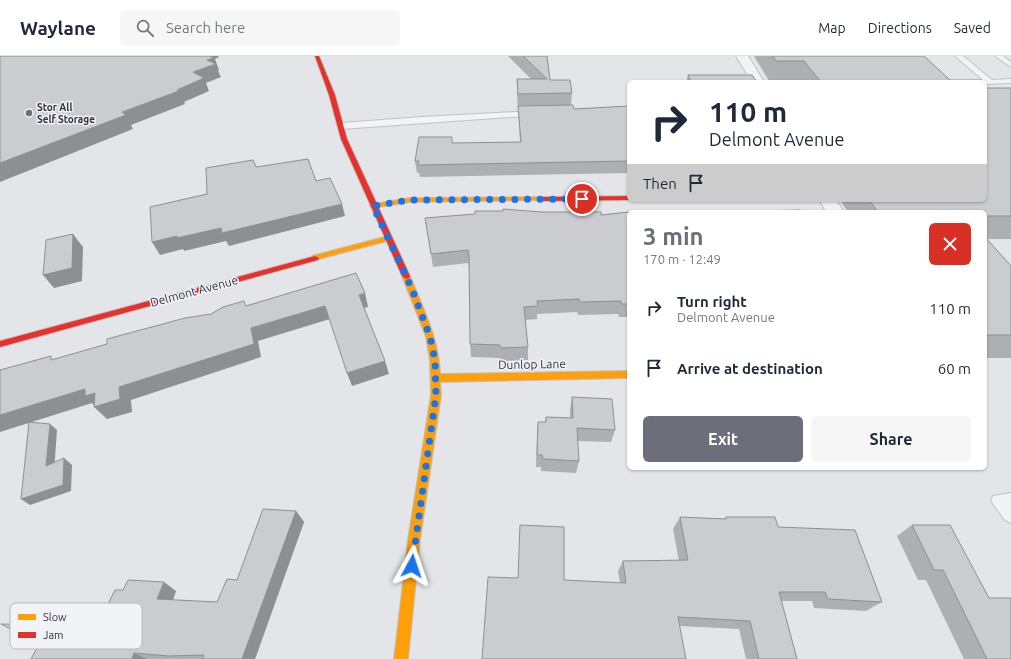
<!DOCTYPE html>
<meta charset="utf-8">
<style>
body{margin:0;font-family:Ubuntu,sans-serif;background:#f6f6f7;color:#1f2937;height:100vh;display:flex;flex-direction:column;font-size:15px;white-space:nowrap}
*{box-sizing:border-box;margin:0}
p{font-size:13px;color:#747a83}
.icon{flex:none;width:22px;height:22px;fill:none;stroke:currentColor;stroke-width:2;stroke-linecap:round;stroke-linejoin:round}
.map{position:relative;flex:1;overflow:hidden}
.details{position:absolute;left:627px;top:154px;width:360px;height:260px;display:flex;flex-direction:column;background:#fff;border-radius:6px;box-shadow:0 1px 3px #0004}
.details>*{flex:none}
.guide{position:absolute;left:627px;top:24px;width:360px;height:122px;border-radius:6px;box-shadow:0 1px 3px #0004;background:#fff;color:#1f2937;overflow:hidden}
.pin{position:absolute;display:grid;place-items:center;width:34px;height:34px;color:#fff;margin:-17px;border:2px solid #fff;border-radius:50%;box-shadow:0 1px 4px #0007}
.me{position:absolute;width:44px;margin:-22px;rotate:5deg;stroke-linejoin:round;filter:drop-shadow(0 0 3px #0008)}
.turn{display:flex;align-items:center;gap:14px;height:84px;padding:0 16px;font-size:18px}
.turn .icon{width:52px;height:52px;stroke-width:2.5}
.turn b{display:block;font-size:28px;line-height:34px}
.then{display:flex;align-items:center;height:38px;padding:0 16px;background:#0003;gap:8px;font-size:15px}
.round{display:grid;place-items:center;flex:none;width:42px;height:42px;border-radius:6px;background:#f6f6f7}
.summary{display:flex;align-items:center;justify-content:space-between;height:68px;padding:0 16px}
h1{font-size:24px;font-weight:700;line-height:30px;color:#6c6f7a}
.button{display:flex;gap:8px;margin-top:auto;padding:8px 16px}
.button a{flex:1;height:46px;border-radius:6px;background:#6c6f7a;color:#fff;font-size:16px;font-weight:700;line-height:46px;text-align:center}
.button a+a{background:#f6f6f7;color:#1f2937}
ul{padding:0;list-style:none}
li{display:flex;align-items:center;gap:12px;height:60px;padding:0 16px}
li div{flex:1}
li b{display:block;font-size:15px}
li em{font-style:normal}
header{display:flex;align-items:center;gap:24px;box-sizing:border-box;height:56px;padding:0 20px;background:#fff;border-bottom:1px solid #e0e1e3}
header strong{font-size:19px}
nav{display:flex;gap:22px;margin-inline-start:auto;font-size:14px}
.search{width:280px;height:36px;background:#f6f6f7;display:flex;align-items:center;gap:10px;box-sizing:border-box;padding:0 14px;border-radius:6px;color:#747a83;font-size:15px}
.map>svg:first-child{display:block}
</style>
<header>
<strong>Waylane</strong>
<div class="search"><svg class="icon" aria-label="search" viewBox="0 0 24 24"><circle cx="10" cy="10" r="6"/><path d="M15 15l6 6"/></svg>Search here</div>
<nav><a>Map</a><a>Directions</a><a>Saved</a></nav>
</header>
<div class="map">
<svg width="1011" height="603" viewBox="0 0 1011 603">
<rect width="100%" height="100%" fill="#e3e5e8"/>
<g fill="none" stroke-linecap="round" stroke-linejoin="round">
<g stroke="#c0c2c4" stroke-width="2">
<g id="lane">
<polygon points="955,0 963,0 992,24 1011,23 1011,27 985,28 985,26 944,26 948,24 983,24"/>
<polygon points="995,0 1003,0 1011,6 1011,11"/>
<polygon points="535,55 539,57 538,59 341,73 337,70 341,67 422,61"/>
<polygon points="1011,437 1011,467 1005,464 991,445 993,440"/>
</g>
</g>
<g stroke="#c0c2c4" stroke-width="2">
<g id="street">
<polygon points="736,0 748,0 764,26 752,26"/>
<polygon points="820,144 836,144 844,156 826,156"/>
</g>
</g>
<g stroke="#c0c2c4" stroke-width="2">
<g id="slow">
<polygon points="542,141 544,142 544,144 410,146 373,152 370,150 373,148 410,142"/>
<polygon points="388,180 391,180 391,184 315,204 311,202 312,200"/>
<path d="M 406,217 L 410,220 C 423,252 439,283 440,318 L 628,315 L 629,322 L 440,326 L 441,339 L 420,484 L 408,603 L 394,603 L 408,484 L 431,339 L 430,304 L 426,281 L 402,220 Z"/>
</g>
</g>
<g stroke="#c0c2c4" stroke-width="2">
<g id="jam">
<polygon points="315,0 319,0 335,39 347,83 410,220 409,222 406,223 402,220 341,83 329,39"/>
<polygon points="629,140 629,144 542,145 539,143 542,141"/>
<polygon points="315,200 319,202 318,204 0,291 0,285"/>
</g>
</g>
<use href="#lane" fill="#f2f3f5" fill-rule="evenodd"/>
<use href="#street" fill="#f2f3f5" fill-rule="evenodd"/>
<use href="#slow" fill="#ff9f0a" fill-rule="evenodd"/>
<use href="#jam" fill="#e5322d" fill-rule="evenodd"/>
</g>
<g fill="#aeafb3">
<polygon points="508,0 547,0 550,24 572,37 571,49 574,53 629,50 629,117 420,121 419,117 417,117 415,105 452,87 520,86 518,54 517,39 517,23 531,23"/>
<polygon points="754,0 924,0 952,26 769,25"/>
<polygon points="688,19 757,26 686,26"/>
<polygon points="1011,32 1011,183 987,183 1011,210 1011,302 985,302 985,156 848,156 840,144 985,144"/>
<polygon points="542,156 601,159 629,156 629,261 619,261 618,258 578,259 577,256 537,258 537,263 525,264 528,291 528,304 501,305 500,302 471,301 470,288 469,210 468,207 433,211 425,162"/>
<polygon points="572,341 615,374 611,386 577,385 579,405 576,417 541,415 541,411 536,411 537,378 538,366 545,366 546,361 570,362 570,354"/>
<polygon points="296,455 304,466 255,603 31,603 97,570 123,534 176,535 173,544 217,546 237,524"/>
<polygon points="680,461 724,463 726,461 778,471 882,546 866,555 814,552 812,545 781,545 797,603 746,603 739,573 680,570 564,524 620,527 618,515 623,505 679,505 673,473"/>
<polygon points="912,469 989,542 1011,603 964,603 926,524 918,524 897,480"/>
</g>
<g fill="#8d8f92">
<polygon points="201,0 218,0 219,1 215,3 219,14 218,15 221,21 206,27 209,35 184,46 185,48 131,69 133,73 0,126 0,107 177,34 193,16"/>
<polygon points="342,148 345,160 229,190 226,185 184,195 183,193 160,199 152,186 177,180 221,172"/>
<polygon points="73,178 83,191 82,225 54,232 43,219"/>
<polygon points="365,237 368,251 363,252 359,239"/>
<polygon points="325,250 330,263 258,285 261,301 131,344 132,356 107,363 94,351 95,350 92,347 0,376 0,359 85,333 95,337 119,331 251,272"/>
<polygon points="385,305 389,318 352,330 347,317"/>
<polygon points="50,368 57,374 54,416 46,410"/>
<polygon points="64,402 72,409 71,435 30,449 21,443"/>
<polygon points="296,455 304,466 255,603 242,603"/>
<polygon points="164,526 176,535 170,551 157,543"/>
<polygon points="134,597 147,603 132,603"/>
</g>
<g fill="#caccd0" stroke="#8d8f92">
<polygon points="0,0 210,0 214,2 207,4 216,8 193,16 204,22 177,34 179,35 122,56 126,59 0,107"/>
<polygon points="523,0 547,0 550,24 570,24 572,37 518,38 517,23 547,23"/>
<polygon points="773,0 924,0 952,26 821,26 804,5 776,5"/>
<polygon points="688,19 752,19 757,26 691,26"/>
<polygon points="985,32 1011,32 1011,160 985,160 985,156 878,156 869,144 985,144"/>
<polygon points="573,49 574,53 629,50 629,105 418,109 419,105 415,105 419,81 452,81 452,87 521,86 518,50"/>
<polygon points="308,103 316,125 330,122 342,148 222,177 221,172 177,182 177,180 152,186 150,151 207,138 206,112 253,104 256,111"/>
<polygon points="503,153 542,156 601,156 601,159 629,156 629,248 621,248 621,245 580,246 579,243 537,245 538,250 524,251 528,291 501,292 500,289 470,288 469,200 468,194 431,198 425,162 475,158 475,155 503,155"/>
<polygon points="799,154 805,155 806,156 720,156"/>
<polygon points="643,155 663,156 634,156"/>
<polygon points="73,178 72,212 43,219 46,184"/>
<polygon points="985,181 1011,210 1011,279 985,279"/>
<polygon points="356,217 365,237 359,239 385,305 347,317 325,250 251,272 254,288 119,331 120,343 94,351 95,337 85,340 85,333 0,359 0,314 51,300 51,304 107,288 107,283 185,262 211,258 223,251 244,245 246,250"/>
<polygon points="572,341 612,343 615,374 577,372 579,405 543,403 542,399 537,399 538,366 546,366 546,361 573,362"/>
<polygon points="29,366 50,368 46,410 64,402 63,429 21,443"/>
<polygon points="263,453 296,455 242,603 203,603 204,599 169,600 134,597 132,603 31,603 39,588 1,568 97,570 115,534 123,534 128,524 164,526 157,543 217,546 227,523 237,524"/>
<polygon points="680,461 726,463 726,461 775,461 778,471 855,474 882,546 828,543 825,536 779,536 797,603 759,603 750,565 678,561 686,603 482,603 488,521 518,522 520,469 564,471 564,524 626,527 623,505 688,504"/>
<polygon points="912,469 950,469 989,542 1011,542 1011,603 987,603 943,514 934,514"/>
</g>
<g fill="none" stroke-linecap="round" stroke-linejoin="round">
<polyline stroke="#1a73e8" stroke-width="7" stroke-dasharray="0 12.6" points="412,510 436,339 435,304 430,281 412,233 373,150 410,144 582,143"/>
</g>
<circle fill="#6c6f7a" stroke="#f1f3f6" stroke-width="1.5" cx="29" cy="57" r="4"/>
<g text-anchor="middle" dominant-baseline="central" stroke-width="3" stroke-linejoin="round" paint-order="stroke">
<g font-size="10" font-weight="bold" fill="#2c303f" stroke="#f1f3f6" text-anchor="start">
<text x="37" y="51">Stor All<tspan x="37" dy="12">Self Storage</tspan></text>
</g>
<g font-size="12" fill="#2c303f" stroke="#f1f3f6">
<text transform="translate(194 235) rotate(-15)">Delmont Avenue</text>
<text transform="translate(532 308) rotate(-1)">Dunlop Lane</text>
</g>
</g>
<rect x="10" y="547" width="132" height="46" rx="6" fill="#f1f3f6" stroke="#b6b8bf" stroke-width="1"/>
<rect x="18" y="558" width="18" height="6" fill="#ff9f0a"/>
<rect x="18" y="576" width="18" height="6" fill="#e5322d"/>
<g font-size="11" fill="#2c303f">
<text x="43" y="565">Slow</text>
<text x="43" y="583">Jam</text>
</g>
</svg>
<div class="pin" style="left:582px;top:143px;background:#d93025"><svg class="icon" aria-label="arrive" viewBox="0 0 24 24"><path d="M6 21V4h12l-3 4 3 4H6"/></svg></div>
<svg class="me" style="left:412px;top:510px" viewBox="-20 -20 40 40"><path d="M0-17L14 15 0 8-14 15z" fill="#1a73e8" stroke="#fff" stroke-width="4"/></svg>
<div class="guide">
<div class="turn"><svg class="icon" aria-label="right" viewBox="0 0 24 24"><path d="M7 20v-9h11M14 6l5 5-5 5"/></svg><div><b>110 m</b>Delmont Avenue</div></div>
<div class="then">Then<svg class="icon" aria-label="arrive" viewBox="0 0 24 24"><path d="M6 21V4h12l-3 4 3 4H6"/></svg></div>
</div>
<section class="details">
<div class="summary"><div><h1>3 min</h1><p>170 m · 12:49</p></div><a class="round" style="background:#d93025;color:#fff"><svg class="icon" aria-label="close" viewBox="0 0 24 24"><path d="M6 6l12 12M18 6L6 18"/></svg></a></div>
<ul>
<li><svg class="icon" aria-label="right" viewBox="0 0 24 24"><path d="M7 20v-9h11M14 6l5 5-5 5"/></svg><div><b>Turn right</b><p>Delmont Avenue</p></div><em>110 m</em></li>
<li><svg class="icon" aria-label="arrive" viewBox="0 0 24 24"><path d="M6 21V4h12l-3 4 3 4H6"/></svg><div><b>Arrive at destination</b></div><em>60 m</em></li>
</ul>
<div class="button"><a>Exit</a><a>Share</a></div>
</section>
</div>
